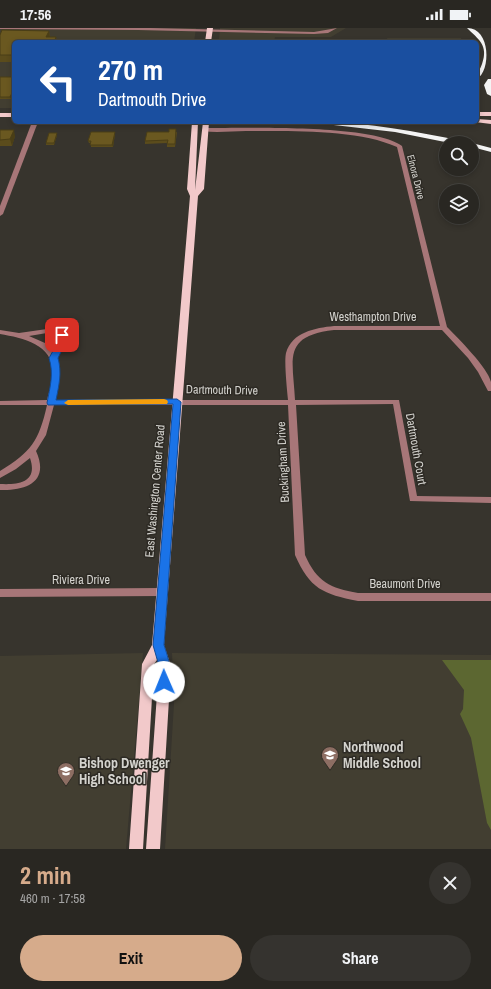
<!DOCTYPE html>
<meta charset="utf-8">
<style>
body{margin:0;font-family:"Archivo Narrow",sans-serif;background:#35332f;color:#f1f3f6;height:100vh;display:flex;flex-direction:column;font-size:15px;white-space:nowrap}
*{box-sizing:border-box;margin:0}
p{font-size:13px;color:#a5a5a5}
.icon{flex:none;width:22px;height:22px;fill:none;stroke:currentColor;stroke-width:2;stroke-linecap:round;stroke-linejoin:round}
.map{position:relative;height:821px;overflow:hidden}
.details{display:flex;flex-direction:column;background:#292722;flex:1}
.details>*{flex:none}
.guide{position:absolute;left:12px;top:12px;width:467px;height:84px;border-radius:6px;box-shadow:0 2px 6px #0003,0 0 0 1px #454440;background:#1a4fa0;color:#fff;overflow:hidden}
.controls{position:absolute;left:439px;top:108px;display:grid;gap:8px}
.controls a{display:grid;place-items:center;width:40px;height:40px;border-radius:50%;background:#292722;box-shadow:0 2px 6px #0003,0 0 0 1px #454440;font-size:20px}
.pin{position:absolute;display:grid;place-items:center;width:34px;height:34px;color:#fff;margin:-17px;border-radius:8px;box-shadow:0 2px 6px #0006}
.me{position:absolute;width:44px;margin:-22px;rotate:359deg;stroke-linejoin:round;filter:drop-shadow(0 0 3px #0008)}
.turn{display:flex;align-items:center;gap:14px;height:84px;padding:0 20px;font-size:18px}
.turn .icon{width:52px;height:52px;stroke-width:2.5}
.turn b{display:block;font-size:28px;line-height:34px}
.round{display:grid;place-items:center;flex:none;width:42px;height:42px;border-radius:21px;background:#35332f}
.head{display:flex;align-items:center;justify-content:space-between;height:68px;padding:0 20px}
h1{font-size:24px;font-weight:700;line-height:30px;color:#d6ab8b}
.primary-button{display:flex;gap:8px;margin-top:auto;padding:8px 20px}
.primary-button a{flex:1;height:46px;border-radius:24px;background:#d6ab8b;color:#111;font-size:16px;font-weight:700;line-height:46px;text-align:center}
.primary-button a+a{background:#35332f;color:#f1f3f6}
.status{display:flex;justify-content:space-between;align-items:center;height:28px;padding:0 20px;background:#292722;direction:ltr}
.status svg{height:11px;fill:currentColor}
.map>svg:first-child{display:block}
</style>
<div class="status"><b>17:56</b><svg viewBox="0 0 49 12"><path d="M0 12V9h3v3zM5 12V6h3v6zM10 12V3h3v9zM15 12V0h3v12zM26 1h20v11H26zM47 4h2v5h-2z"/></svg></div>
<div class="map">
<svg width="491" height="821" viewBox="0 0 491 821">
<rect width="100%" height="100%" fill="#37342d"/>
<g fill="#423e31">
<polygon points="0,0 196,0 194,14 14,14 14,80 0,80"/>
<polygon points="220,0 346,0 331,9 275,9 274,14 219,14"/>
<polygon points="387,10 461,10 462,14 388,14"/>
<polygon points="143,625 126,821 0,821 0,628"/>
<polygon points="172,625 491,627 491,821 165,821 174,676"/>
</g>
<polygon fill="#5c6731" points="442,632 491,632 491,802 487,795 471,710 460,686 463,681 464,662"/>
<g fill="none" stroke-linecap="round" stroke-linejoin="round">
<g fill="#a77678" fill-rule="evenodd">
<polygon points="0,0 151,0 314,4 337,0 328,5 314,6 138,2 0,1"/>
<polygon points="32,94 38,94 3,186 0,188 0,178"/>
<path d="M 205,100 C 245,100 374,96 402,118 L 447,299 C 458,310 488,340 491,354 C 491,357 491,360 491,363 L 488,363 L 478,344 L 468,330 L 442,302 L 334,302 C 282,308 293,331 295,372 L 399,372 L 417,468 L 491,469 L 491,475 L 410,473 L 393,376 L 296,377 L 305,527 C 317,554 330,560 358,565 L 491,565 L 491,573 L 358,573 C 323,566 310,561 295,527 L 288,377 L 54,377 L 46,407 L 36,423 C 50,454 26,463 0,462 L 0,456 C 20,457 38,454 30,430 L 16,441 L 0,450 L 0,443 C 31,424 39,413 47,377 L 0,377 L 0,373 L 47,372 C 49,363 53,354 53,345 C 53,316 23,310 0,306 L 0,302 L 19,305 L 47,301 L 63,306 L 65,317 L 57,330 L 60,347 L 55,372 L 288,372 C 287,362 284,333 286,325 C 292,304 315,300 334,298 L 440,298 L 397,119 C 358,101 289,103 246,103 C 232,103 217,105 203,103 L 202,102 ZM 47,305 L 57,308 L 57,317 L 53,324 L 45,315 L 29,308 Z"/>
<polygon points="162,560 165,561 167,564 165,567 162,568 0,569 0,561"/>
</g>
<g fill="#f2c9ca" fill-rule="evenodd">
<polygon points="207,0 213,0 211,14 205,14"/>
<rect x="477" y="84" width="14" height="4"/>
<rect x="0" y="85" width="14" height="4"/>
<polygon points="477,91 491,92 491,96 475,94 477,94"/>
<polygon points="192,94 198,94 195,162 203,94 209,94 204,161 198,168 164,617 171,638 160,821 146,821 159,638 157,632 154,636 143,821 129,821 142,636 152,617 190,168 187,161"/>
</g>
<g fill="#f4f4f4" fill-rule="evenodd">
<path d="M 467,0 C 491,0 491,43 477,51 C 477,44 480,42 482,36 C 489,17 478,11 467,0 Z"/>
<polygon points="488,51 491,51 491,68 487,66 484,57"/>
<path d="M 321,94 C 369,94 416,104 463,113 L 467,115 L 450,115 L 395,104 L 325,96 Z"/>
<polygon points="470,115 472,115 491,120 491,124 472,119 472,115"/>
</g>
</g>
<g fill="#5b4c1c">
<polygon points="49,3 50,9 56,9 57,14 14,14 14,34 0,34 0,7"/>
<polygon points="0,49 14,49 11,71 0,71"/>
<polygon points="0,102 15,108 12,118 0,118"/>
<polygon points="177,104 175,119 167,119 167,115 145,116 145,113"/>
<polygon points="115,106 113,119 91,119 91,115 89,115 88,113"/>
<polygon points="57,107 54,117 46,117 46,115"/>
</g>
<g fill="#4a3e16">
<polygon points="49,3 50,10 46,9"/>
<polygon points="56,9 57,14 54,14"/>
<polygon points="14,61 14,63 11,71 10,69"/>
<polygon points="14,102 15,108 12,118 10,111"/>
<polygon points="115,104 115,106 113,119 112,117"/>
<polygon points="57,105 57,107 54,117 54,115"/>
</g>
<g fill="#6a5820" stroke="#4a3e16">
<polygon points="2,2 49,3 46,9 56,9 54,14 14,14 14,27 0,27 0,7"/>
<polygon points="0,49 14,49 14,61 10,69 0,69"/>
<polygon points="169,101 176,101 175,116 167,116 168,112 145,113 147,104 169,104"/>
<polygon points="0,102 14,102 10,111 0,112"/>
<polygon points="91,104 115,104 112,117 90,117 91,113 88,113"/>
<polygon points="49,105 57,105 54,115 46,115"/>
</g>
<path fill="#1a73e8" stroke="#114b97" d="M 59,305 L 62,305 L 66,307 L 65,316 L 58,330 C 62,345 59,357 56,372 L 177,371 L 181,374 L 164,617 C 168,630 174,645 168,657 L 164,659 L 160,657 L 158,654 L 159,638 L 153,617 L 173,376 L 48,377 L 47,375 C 50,359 54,346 49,330 L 57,316 Z"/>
<polygon fill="#f59e0b" points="164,371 167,372 168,374 167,376 68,377 64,375 68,372"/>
<defs>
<g id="school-pin" transform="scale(0.9)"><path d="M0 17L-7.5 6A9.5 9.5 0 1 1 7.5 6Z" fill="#8d6e63" stroke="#2d2a24"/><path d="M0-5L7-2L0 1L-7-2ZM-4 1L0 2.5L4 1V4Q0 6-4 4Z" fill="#fff"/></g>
</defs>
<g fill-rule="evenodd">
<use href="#school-pin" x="330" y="727"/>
<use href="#school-pin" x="66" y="743"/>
</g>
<g text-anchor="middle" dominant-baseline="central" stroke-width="3" stroke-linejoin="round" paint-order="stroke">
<g font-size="10" fill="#d4d3ce" stroke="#2d2a24">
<text transform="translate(416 149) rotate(76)">Elnora Drive</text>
</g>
<g font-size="12" fill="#d4d3ce" stroke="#2d2a24">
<text x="373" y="289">Westhampton Drive</text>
<text transform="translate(222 362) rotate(1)">Dartmouth Drive</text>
<text transform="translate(416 421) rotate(80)">Dartmouth Court</text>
<text transform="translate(283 434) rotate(-93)">Buckingham Drive</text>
<text transform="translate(155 463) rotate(-85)">East Washington Center Road</text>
<text x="81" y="552">Riviera Drive</text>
<text x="405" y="556">Beaumont Drive</text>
</g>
<g font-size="14" font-weight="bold" fill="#d4d3ce" stroke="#2d2a24" text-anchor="start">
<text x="343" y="719">Northwood<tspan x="343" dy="16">Middle School</tspan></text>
<text x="79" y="735">Bishop Dwenger<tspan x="79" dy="16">High School</tspan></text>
</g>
</g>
</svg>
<div class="controls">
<a><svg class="icon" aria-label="search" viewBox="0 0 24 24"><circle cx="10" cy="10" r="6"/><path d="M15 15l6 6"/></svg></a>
<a><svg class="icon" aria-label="layers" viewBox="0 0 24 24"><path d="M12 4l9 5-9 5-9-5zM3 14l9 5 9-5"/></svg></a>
</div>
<div class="pin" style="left:62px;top:307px;background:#d93025"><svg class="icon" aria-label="arrive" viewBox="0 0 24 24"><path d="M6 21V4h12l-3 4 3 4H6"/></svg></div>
<svg class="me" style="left:164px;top:654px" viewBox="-20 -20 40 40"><circle r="19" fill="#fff"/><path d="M0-13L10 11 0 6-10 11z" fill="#1a73e8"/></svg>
<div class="guide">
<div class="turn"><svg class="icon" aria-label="left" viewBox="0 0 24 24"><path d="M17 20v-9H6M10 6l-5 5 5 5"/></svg><div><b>270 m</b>Dartmouth Drive</div></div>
</div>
</div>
<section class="details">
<div class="head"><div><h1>2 min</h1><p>460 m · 17:58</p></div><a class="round"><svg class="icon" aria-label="close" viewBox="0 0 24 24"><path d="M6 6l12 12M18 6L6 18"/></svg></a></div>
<div class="primary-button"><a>Exit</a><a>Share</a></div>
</section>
